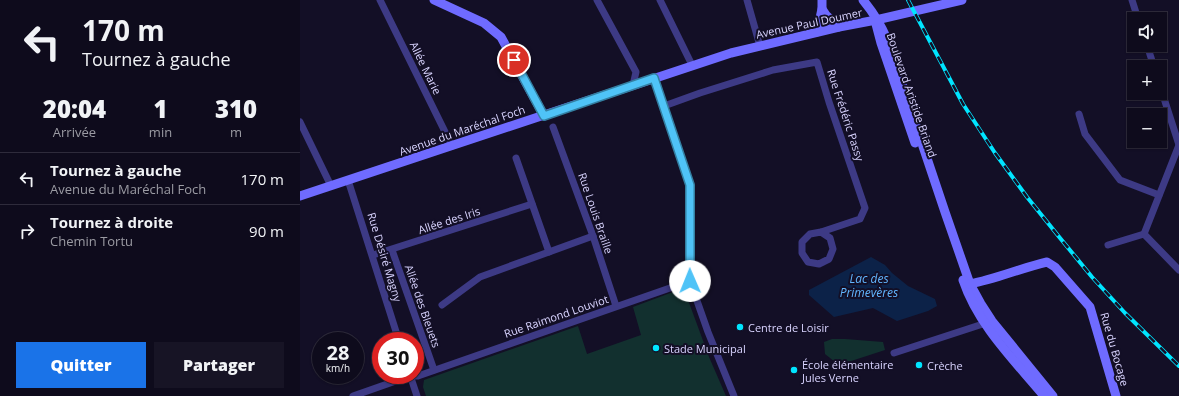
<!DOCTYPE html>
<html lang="fr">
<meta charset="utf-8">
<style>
body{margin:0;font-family:"Open Sans",sans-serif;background:#171425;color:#f1f3f6;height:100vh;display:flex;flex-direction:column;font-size:15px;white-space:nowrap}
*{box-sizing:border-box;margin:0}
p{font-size:13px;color:#9b9ba3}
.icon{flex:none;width:22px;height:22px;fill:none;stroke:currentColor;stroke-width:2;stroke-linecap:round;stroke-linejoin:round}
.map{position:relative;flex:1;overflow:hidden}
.details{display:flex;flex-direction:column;background:#0e0b1c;width:300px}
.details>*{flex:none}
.top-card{background:#0e0b1c;color:#f1f3f6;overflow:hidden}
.tools{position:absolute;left:827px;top:12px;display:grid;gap:8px}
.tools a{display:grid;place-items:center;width:40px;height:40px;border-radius:0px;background:#0e0b1c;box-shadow:0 1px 3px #0004,0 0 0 1px #2e2b3b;font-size:20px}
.speed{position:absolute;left:12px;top:332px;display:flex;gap:8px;font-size:20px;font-weight:700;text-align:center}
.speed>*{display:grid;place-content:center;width:52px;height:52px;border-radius:50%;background:#0e0b1c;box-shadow:0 1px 3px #0004,0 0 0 1px #2e2b3b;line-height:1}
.speed small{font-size:10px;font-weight:400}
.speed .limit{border:6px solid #d22;background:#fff;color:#111}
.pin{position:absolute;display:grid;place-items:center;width:34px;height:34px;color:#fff;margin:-17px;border:2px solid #fff;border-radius:50%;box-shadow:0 1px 4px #0007}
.me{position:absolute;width:44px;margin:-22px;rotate:359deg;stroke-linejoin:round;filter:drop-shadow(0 0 3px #0008)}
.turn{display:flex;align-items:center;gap:14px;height:84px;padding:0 16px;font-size:18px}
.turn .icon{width:52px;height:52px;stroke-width:2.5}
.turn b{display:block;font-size:28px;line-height:34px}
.eta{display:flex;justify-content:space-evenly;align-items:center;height:68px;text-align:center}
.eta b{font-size:24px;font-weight:800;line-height:28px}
.button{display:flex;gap:8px;margin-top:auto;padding:8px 16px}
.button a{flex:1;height:46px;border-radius:0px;background:#1a73e8;color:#fff;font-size:16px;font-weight:800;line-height:46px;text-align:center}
.button a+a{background:#171425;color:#f1f3f6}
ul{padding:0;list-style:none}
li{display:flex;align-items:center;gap:12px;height:52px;padding:0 16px;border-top:1px solid #2e2b3b}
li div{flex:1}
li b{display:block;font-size:15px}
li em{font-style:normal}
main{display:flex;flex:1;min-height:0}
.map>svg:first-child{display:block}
</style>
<main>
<section class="details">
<div class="top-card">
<div class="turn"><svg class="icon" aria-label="left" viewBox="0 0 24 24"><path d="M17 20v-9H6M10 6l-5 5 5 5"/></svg><div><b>170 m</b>Tournez à gauche</div></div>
</div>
<div class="eta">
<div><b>20:04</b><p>Arrivée</p></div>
<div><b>1</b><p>min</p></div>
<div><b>310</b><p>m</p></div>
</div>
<ul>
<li><svg class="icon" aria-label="left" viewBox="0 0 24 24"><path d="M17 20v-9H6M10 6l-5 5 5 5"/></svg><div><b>Tournez à gauche</b><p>Avenue du Maréchal Foch</p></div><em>170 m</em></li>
<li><svg class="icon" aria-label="right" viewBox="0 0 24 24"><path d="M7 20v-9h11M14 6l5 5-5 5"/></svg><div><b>Tournez à droite</b><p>Chemin Tortu</p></div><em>90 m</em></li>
</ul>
<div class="button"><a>Quitter</a><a>Partager</a></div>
</section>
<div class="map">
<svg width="879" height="396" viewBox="0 0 879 396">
<rect width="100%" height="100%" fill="#130f26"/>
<g fill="#12302f">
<polygon points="381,289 384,289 409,357 426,396 126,396 123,387 124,380 278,326 287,354 341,335 333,307"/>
<polygon points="532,339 545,339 583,342 585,350 539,365 525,354 524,342"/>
</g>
<polygon fill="#0c2248" points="571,257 585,265 592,273 608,286 635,299 637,306 628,311 597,321 573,308 534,317 509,295 509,290"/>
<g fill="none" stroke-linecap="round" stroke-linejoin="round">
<g stroke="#3d3a85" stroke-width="7">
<polyline points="80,0 152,146"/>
<polyline points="297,0 336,72 333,85"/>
<polyline points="360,0 392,65"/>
<polyline points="447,0 460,46"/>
<polyline points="832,0 838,19"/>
<polyline points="847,45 854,67"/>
<polyline points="354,78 390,185 390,281 408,332 434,396"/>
<polyline points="860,86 879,145"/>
<polyline points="364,106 400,93 473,70 517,62 529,102 565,208 560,219 521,232 510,234 502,242 502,253 508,262 519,264 529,259 533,249 530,238 521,232"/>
<polyline points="779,114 785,134 820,180 859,195"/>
<polyline points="0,122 31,186"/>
<polyline points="253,127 293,236 316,306"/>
<polyline points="879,145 844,234 879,270"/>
<polyline points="216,158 249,252"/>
<polyline points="48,180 99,341"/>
<polyline points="808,245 844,234"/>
<polyline points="92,250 134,370"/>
<polyline points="73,255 232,204"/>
<polyline points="142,305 180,277 293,236"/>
<polyline points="594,353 689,322"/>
<polyline points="110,375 117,396"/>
<polyline points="53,396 110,376 118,376 390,281"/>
</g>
<g stroke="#6f6bff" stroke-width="9">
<polyline points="134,0 184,23 201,37 244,116"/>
<path d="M 563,0 C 573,12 581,25 587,39 L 645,212 L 670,284 L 681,304 L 692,321 L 753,396"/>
<polyline points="522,9 526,15 539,27"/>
<polyline points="576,24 581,43 615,143"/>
<polyline points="517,32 522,9 522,0"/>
<polyline points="0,196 431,53 539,27 576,20 662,0"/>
<path d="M 663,280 C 678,325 714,360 744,396"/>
<path d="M 670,284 C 696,279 721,268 747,262 L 755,267 L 790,307 L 816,396"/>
</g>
<g stroke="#00e5ff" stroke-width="4">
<polyline id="rail" points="608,0 663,104 695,153 727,197 760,238 792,277 825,313 879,366"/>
</g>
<use href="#rail" stroke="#130f26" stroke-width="2.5" stroke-dasharray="8" stroke-linecap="butt"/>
</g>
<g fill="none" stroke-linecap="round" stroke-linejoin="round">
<g stroke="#337fa1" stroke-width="10">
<polyline id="route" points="214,60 244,116 354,78 390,185 390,281"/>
</g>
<use href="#route" stroke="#4fc3f7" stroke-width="7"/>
</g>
<g fill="#00e5ff" stroke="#130f26" stroke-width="1.5">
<circle cx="440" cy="327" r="4"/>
<circle cx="356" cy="348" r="4"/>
<circle cx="619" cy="365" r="4"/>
<circle cx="494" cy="370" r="4"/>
</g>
<g text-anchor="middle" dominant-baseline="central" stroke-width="4" stroke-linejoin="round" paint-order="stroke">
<g font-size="11" fill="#d9d4ff" stroke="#130f26">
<text transform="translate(509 23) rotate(-12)">Avenue Paul Doumer</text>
<text transform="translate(126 68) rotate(64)">Allée Marie</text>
<text transform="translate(612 95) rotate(71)">Boulevard Aristide Briand</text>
<text transform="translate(546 115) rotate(72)">Rue Frédéric Passy</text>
<text transform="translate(162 130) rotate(-19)">Avenue du Maréchal Foch</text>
<text transform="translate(296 213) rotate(71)">Rue Louis Braille</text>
<text transform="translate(149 220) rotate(-18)">Allée des Iris</text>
<text transform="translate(85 257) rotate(73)">Rue Désiré Magny</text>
<text transform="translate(123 306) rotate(71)">Allée des Bleuets</text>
<text transform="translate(256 316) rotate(-19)">Rue Raimond Louviot</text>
<text transform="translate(815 349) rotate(74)">Rue du Bocage</text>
</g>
<g font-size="11" fill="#d9d4ff" stroke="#130f26" text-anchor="start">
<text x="448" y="327">Centre de Loisir</text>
<text x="364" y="348">Stade Municipal</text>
<text x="502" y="364">École élémentaire<tspan x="502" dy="13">Jules Verne</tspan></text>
<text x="627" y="365">Crèche</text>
</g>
<g font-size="12" font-style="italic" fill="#62b6ff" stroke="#130f26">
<text x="569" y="278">Lac des<tspan x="569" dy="14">Primevères</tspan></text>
</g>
</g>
</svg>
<div class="tools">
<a><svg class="icon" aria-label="sound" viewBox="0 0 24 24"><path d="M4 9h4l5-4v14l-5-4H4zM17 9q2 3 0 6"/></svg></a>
<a>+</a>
<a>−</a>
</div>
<div class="speed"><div>28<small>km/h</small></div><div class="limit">30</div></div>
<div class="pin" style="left:214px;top:60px;background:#d93025"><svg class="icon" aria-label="arrive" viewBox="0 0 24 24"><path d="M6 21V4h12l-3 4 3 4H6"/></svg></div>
<svg class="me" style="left:390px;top:281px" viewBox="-20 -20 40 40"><circle r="19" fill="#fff"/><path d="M0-13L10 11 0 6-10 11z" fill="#4fc3f7"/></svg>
</div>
</main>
